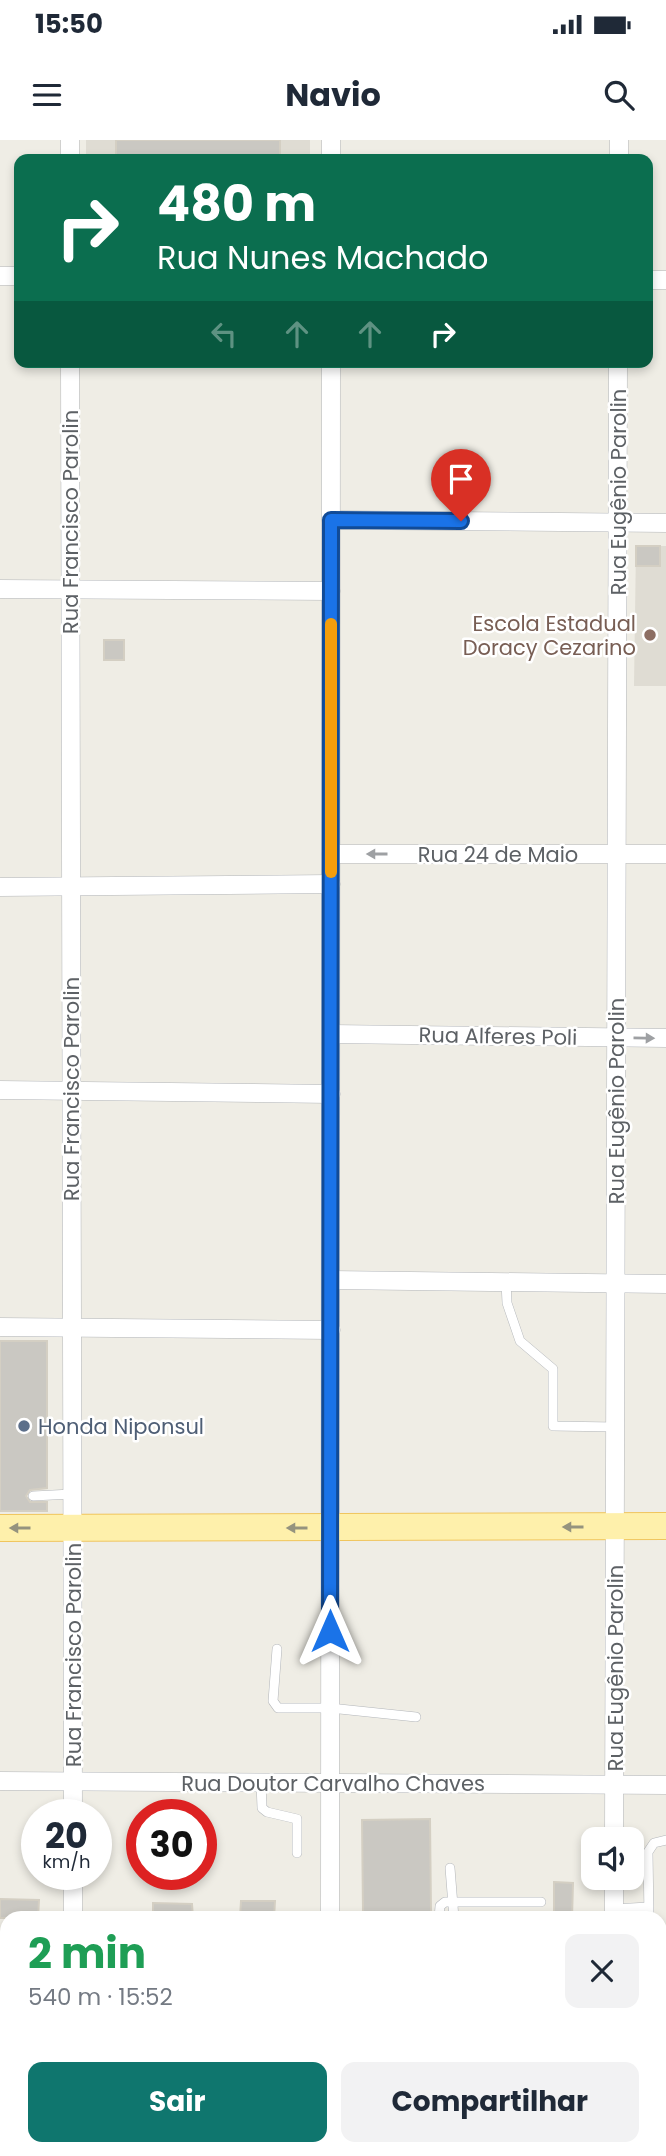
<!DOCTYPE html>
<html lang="pt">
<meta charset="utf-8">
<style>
body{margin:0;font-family:Poppins,sans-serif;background:#f2f2f3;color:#1f2937;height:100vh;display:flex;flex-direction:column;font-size:26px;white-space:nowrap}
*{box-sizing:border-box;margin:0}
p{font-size:23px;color:#747a83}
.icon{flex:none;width:38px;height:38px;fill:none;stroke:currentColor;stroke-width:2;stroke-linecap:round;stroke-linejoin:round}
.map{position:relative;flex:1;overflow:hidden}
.details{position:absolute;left:0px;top:1771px;width:667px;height:245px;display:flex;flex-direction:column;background:#fff;border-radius:21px 21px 0 0;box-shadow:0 4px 10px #0003}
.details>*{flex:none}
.top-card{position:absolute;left:14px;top:14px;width:639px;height:214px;border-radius:14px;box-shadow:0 4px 10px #0003;background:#0b6e4f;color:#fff;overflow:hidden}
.buttons{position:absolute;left:581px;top:1687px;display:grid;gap:14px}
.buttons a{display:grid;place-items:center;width:63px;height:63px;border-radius:14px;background:#fff;box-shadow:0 4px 10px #0003;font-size:35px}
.speed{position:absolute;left:21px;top:1659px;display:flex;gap:14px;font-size:35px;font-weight:700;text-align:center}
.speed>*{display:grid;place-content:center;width:91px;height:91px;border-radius:50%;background:#fff;box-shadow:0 4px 10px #0003;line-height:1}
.speed small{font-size:18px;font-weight:400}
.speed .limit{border:10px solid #d22;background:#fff;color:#111}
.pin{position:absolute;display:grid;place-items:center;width:60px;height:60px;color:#fff;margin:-72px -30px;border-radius:50% 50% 50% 0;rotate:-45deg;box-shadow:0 0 7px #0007}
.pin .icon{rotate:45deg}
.me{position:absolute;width:77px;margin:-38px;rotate:0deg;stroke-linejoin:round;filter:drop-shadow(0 0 5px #0008)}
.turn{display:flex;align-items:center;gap:24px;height:147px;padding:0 28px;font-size:32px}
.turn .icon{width:91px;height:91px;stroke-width:2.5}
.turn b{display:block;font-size:49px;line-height:60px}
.lanes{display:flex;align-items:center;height:66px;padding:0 28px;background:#0003;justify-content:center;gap:35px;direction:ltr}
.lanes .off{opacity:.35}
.round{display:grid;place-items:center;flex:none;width:74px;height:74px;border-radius:14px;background:#f2f2f3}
.headline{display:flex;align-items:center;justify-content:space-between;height:119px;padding:0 28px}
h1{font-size:42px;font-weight:700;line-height:52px;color:#1e9e55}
.action{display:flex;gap:14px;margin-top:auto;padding:14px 28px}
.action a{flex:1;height:80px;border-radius:14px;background:#0f766e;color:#fff;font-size:28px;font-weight:700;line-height:80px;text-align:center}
.action a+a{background:#f2f2f3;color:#1f2937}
.status{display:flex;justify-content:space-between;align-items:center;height:49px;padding:0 35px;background:#fff;direction:ltr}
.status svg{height:19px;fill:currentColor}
header{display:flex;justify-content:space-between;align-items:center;height:91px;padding:0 28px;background:#fff;font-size:32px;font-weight:700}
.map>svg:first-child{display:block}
</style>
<div class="status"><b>15:50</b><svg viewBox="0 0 49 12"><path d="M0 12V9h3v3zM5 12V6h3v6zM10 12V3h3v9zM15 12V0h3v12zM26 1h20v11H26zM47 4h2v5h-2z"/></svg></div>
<header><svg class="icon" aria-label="menu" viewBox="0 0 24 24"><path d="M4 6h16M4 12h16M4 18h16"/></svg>Navio<svg class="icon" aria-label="search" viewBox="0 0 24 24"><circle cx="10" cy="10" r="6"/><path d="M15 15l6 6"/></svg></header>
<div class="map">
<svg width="666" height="2016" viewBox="0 0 666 2016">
<rect width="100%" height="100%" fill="#efede5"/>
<g fill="#dfdcd3">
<rect x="86" y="0" width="224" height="19"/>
<polygon points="636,406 666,406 666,546 634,546"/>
</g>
<g fill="#cac8c2" stroke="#d4cfc3" stroke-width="2">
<rect x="116" y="0" width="164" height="19"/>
<rect x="636" y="406" width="24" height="20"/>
<rect x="104" y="500" width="20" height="20"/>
<polygon points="0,1201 47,1201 47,1348 30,1350 26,1356 30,1362 47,1362 47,1371 0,1371"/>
<polygon points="430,1679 431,1772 363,1772 362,1680"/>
<polygon points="554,1742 573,1743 572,1778 554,1778"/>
<polygon points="0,1759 39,1760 38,1778 0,1778"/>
<polygon points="241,1761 275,1761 274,1778 240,1778"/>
<polygon points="153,1763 192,1764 193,1778 153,1778"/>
</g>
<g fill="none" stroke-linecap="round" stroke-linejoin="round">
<g stroke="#b3b6ba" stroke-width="10">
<g id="lane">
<polyline points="506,1142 507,1163 520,1201 553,1229 553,1286 615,1287"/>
<polyline points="33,1356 72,1354"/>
<polyline points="277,1509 273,1561 278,1568 330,1568 416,1577"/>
<polyline points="261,1643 262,1668 267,1672 297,1679 297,1713"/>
<polyline points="450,1728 454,1778"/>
<polyline points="614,1769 648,1767"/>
<polyline points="439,1778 440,1766 445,1762 541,1762"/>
<polyline points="649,1778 648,1712 654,1703 666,1700"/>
<polyline points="660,1831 666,1831"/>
<polyline points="0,1873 7,1873"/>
<polyline points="660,1875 666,1875"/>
<polyline points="660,1983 666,1984"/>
</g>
</g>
<g stroke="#b3b6ba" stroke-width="19">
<g id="street">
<polyline points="70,19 70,0"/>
<polyline points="331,19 331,0"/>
<polyline points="619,19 619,0"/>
<polyline points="0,136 19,136"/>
<polyline points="648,140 666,140"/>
<polyline points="70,222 73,1675"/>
<polyline points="331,380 666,383"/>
<polyline points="0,449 331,451"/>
<polyline points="331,714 666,714"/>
<polyline points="0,747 331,744"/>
<polyline points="331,894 666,898"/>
<polyline points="0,950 331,954"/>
<polyline points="331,1140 666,1144"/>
<polyline points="0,1187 331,1190"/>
<polyline points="0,1641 666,1645"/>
<polyline points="614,1699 618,222"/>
<polyline points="73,1734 73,1778"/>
<polyline points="330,1778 331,222"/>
<polyline points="614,1778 614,1738"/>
<polyline points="313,2009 313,2016"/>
<polyline points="90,2016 90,2009"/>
</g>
</g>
<g stroke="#b4b8bc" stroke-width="26">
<g id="secondary">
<polyline points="0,1842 7,1842"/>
<polyline points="660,1850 666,1850"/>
<polyline points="660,1896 666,1896"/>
<polyline points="0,1902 7,1902"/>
</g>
</g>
<g stroke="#f0c55d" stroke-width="28">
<polyline id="primary" points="0,1388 666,1386"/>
</g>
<use href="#lane" stroke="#fff" stroke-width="9"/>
<use href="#street" stroke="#fff" stroke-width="18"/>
<use href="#secondary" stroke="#fff" stroke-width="24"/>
<use href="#primary" stroke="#fef0ab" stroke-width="26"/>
</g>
<defs><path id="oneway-solid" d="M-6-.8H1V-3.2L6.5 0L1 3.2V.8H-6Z" transform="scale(1.75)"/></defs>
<g fill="#9ea0a3">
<use href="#oneway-solid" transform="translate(377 714) rotate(180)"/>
<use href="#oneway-solid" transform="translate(644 898) rotate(1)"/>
</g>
<g fill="#95937e">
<use href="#oneway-solid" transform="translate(573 1387) rotate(180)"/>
<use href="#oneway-solid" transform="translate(20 1388) rotate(180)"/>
<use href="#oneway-solid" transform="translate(297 1388) rotate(180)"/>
</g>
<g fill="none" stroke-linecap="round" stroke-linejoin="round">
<g stroke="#114b97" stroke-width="18">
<polyline id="route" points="330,1491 331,380 461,381"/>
</g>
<use href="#route" stroke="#1a73e8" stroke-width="12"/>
<polyline stroke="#f59e0b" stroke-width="12" points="331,484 331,732"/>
</g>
<circle fill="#8d6e63" stroke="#fff" stroke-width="2.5" cx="650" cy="495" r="7"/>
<circle fill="#5c6f8a" stroke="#fff" stroke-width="2.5" cx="24" cy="1286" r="7"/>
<g text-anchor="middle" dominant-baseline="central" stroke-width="5" stroke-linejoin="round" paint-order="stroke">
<g font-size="21" fill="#5d6165" stroke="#fff">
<text transform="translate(618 352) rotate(-90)">Rua Eugênio Parolin</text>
<text transform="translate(70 382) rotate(-90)">Rua Francisco Parolin</text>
<text x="498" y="714">Rua 24 de Maio</text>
<text transform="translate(498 896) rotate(1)">Rua Alferes Poli</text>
<text transform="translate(71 949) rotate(-90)">Rua Francisco Parolin</text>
<text transform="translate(616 961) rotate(-90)">Rua Eugênio Parolin</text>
<text transform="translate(73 1515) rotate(-90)">Rua Francisco Parolin</text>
<text transform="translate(615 1528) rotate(-90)">Rua Eugênio Parolin</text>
<text x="333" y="1643">Rua Doutor Carvalho Chaves</text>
</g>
<g font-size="21" fill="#785e54" stroke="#fff" text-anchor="end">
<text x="636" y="483">Escola Estadual<tspan x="636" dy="24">Doracy Cezarino</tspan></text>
</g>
<g font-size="21" fill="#4e5e75" stroke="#fff" text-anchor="start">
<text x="38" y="1286">Honda Niponsul</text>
</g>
</g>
</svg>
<div class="buttons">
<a><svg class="icon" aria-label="sound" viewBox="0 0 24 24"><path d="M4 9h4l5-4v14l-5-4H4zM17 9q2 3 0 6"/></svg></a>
</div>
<div class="speed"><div>20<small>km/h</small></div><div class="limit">30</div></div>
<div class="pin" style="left:461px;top:381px;background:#d93025"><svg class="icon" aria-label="arrive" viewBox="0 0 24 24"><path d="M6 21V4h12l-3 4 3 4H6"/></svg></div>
<svg class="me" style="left:330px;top:1491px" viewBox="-20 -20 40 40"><path d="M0-17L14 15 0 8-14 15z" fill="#1a73e8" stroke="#fff" stroke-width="4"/></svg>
<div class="top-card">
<div class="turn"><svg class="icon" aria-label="right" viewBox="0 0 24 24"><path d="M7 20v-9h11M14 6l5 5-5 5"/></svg><div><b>480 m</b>Rua Nunes Machado</div></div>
<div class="lanes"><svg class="icon off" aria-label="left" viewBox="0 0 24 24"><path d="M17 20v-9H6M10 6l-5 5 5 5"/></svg><svg class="icon off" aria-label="ahead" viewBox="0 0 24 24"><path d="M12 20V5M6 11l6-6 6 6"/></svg><svg class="icon off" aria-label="ahead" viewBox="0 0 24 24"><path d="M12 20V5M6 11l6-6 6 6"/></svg><svg class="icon" aria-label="right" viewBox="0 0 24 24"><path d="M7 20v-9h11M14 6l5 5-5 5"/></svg></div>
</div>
<section class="details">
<div class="headline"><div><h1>2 min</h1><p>540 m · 15:52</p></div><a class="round"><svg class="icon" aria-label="close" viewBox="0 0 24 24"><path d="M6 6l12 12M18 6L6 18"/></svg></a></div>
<div class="action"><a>Sair</a><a>Compartilhar</a></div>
</section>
</div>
